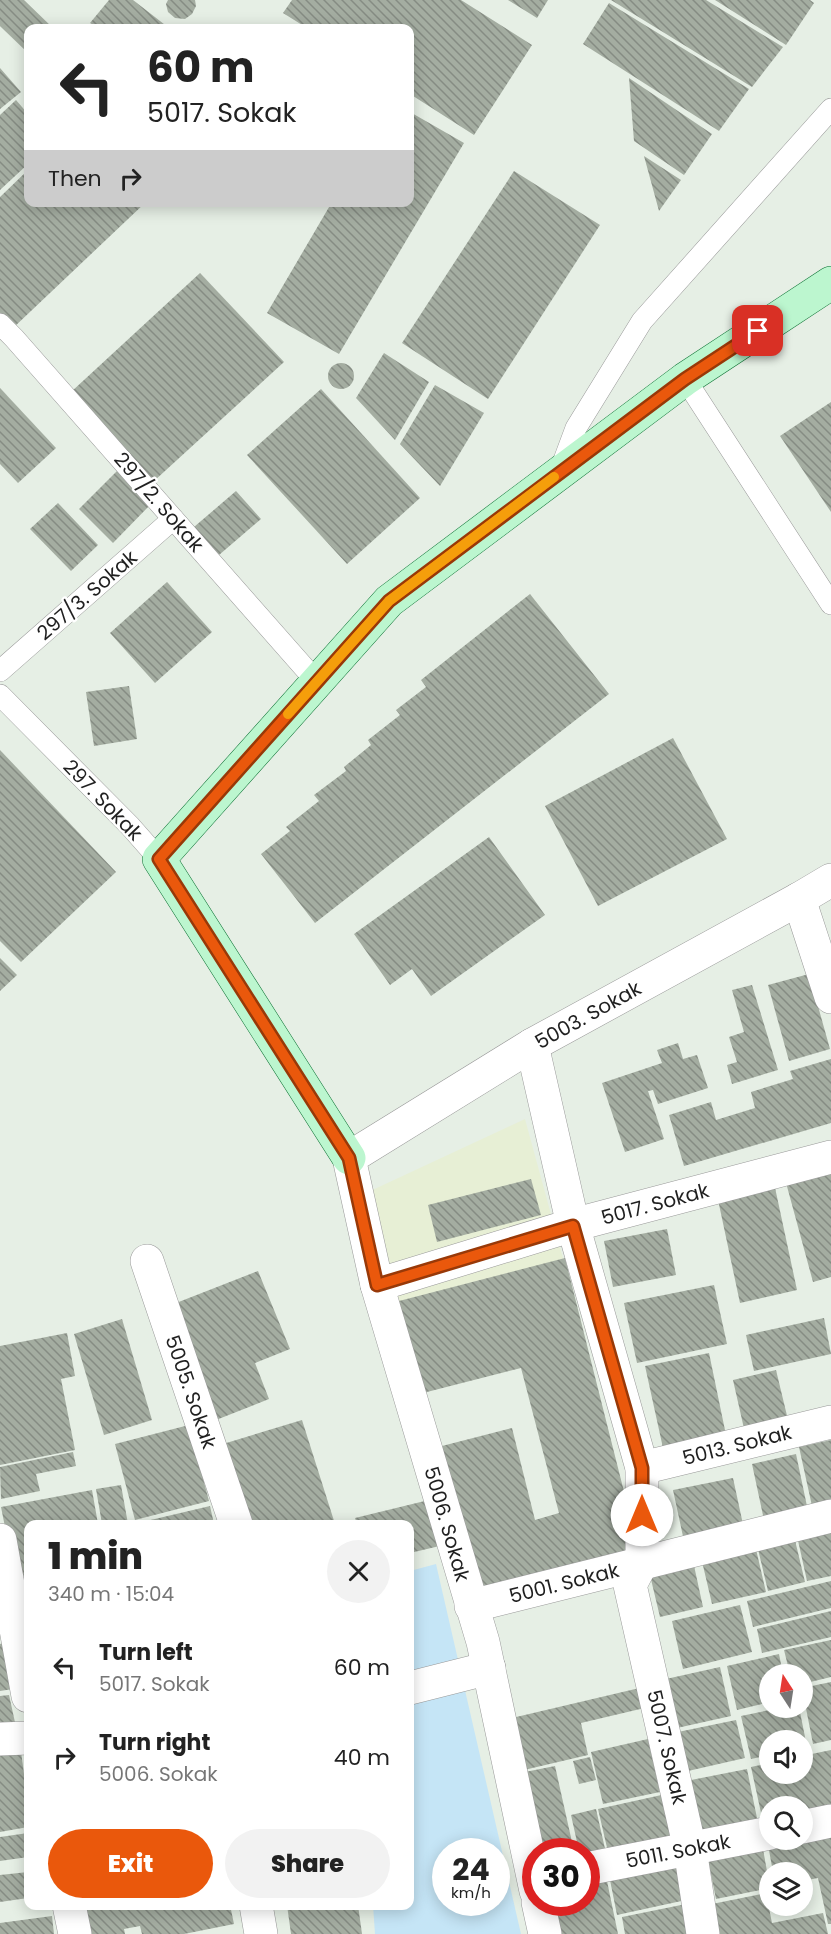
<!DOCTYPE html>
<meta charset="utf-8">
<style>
body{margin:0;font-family:Poppins,sans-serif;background:#f2f2f2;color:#222;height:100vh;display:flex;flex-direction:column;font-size:22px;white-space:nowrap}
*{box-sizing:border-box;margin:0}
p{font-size:20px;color:#767676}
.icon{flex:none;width:33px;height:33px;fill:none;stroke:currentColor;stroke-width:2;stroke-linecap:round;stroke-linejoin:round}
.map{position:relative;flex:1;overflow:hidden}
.details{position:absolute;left:24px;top:1520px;width:390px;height:390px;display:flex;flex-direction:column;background:#fff;border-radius:12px;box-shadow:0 3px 15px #0003}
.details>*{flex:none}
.top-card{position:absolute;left:24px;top:24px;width:390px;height:183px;border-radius:12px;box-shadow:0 3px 15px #0003;background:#fff;color:#222;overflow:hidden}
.needle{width:39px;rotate:348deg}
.buttons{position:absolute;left:759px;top:1664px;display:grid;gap:12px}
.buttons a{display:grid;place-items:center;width:54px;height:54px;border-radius:50%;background:#fff;box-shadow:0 3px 15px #0003;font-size:30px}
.speed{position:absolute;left:432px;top:1838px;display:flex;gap:12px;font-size:30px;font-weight:700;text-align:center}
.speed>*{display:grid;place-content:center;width:78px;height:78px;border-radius:50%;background:#fff;box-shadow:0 3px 15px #0003;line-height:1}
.speed small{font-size:15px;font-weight:400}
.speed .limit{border:9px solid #d22;background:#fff;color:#111}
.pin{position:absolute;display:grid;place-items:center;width:51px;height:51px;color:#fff;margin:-26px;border-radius:12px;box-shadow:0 3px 9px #0006}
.me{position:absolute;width:66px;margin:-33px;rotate:0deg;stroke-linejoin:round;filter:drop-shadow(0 0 4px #0008)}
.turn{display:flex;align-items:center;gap:21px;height:126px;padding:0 24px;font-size:27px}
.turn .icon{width:78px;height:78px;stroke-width:2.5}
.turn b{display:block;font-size:42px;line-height:51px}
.then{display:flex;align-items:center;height:57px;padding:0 24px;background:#0003;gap:12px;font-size:22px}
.round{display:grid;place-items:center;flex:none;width:63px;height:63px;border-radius:32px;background:#f2f2f2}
.head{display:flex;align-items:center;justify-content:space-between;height:102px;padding:0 24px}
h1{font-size:36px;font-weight:800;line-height:45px}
.cta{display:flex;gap:12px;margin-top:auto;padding:12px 24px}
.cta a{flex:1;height:69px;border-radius:36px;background:#ea580c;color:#fff;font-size:24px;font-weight:800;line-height:69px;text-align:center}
.cta a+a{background:#f2f2f2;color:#222}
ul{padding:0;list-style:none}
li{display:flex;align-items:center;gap:18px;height:90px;padding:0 24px}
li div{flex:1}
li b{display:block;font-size:22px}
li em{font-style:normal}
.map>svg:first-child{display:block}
</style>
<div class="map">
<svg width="831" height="1934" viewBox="0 0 831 1934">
<defs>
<pattern id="building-back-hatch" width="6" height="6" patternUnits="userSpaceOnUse" patternTransform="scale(1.5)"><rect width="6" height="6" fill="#a4ada1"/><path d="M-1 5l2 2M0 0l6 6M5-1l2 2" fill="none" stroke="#858c83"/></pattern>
</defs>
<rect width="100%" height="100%" fill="#e6efe5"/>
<polygon fill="#e7efd5" points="525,1119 573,1295 411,1395 366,1193"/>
<path fill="#c5e5f6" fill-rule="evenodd" d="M 436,1564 L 521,1934 L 375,1934 L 373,1905 L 410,1905 L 410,1571 ZM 446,1851 L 496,1851 L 496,1902 L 446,1902 Z"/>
<g fill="url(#building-back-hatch)">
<polygon points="0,0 24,0 53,28 28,28 28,53 0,26"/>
<polygon points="109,0 133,0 169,28 98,28 90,23"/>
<polygon points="168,0 195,0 196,6 192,14 185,19 175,18 168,12 166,4"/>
<polygon points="292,0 461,0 532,45 474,135 410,94 410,28 307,28 283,13"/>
<polygon points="508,0 548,0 537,18"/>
<polygon points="611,0 706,0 783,47 752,87"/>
<polygon points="715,0 810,0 814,3 786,45"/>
<polygon points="609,3 749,89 719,131 583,44"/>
<polygon points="0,68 21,92 0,109"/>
<polygon points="629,78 712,134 684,175 634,141"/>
<polygon points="16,100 28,114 28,164 0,190 0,115"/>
<polygon points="410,112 464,143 339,354 267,313 332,202 410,202"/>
<polygon points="644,156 681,180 659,211"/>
<polygon points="28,170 28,202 146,202 12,329 0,316 0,197"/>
<polygon points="514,171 600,225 488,399 402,343"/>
<polygon points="200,273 284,362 154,481 71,392"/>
<polygon points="384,353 429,382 395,440 356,398"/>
<circle cx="341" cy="376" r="13"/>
<polygon points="435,385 484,413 440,486 400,444"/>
<polygon points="0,388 56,448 18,483 0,464"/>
<polygon points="321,389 420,498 347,564 247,455"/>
<polygon points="831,402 831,512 780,436"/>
<polygon points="117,471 151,504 113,543 79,509"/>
<polygon points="236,491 261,519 219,555 194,527"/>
<polygon points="58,503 98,545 71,571 30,529"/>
<polygon points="167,582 212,632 155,683 110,633"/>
<polygon points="530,594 609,694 315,923 261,854 290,831 286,827 319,801 314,795 346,771 344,767 371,745 368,740 400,715 396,710 426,687 421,680"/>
<polygon points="129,686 137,739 94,746 86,692"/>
<polygon points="673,738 727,839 598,906 545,806"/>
<polygon points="0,750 116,872 21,962 0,941"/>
<polygon points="489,837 545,915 431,996 412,969 390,985 354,934"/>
<polygon points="0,958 17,975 0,991"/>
<polygon points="809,974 830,1049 789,1061 768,985"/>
<polygon points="752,985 778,1070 732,1084 727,1065 737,1062 729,1037 744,1032 732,990"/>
<polygon points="678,1043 683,1059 697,1055 708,1088 658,1104 653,1090 648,1091 664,1139 625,1152 602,1083 662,1063 657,1050"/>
<polygon points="831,1059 831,1123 684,1166 669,1115 711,1102 716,1120 755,1108 751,1092 793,1079 790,1071"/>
<polygon points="831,1174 831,1277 813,1282 785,1179"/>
<polygon points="531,1179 541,1215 437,1242 428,1205"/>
<polygon points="774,1183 797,1290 740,1303 717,1195"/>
<polygon points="667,1229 676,1275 613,1287 604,1241"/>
<polygon points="565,1258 640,1555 480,1596 442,1446 512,1428 535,1520 559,1513 521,1368 423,1393 399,1301"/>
<polygon points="258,1271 290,1349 255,1363 269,1399 216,1420 171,1305"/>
<polygon points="714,1285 727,1344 637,1363 624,1303"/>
<polygon points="824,1318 831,1354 754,1371 746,1335"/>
<polygon points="122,1319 152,1420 104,1435 74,1334"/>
<polygon points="67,1333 75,1376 61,1379 75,1450 0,1465 0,1346"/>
<polygon points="709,1353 726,1435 663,1448 645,1366"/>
<polygon points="776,1370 789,1424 745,1433 733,1380"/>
<polygon points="302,1420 335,1524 248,1524 223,1444"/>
<polygon points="189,1425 209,1501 135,1520 115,1444"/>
<polygon points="831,1440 831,1502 812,1506 799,1447"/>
<polygon points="73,1452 76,1466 36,1474 40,1491 1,1499 0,1467"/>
<polygon points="796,1454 808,1511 764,1520 752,1464"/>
<polygon points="733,1478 744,1529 684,1541 673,1490"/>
<polygon points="121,1485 128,1524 102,1524 96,1489"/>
<polygon points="92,1490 98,1524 28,1524 28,1575 20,1576 11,1557 1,1507"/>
<polygon points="437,1498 448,1544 410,1553 410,1524 357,1524 355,1518"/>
<polygon points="210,1506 214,1524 138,1524 138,1523"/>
<polygon points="831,1528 831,1576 807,1581 797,1536"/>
<polygon points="794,1536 805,1582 768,1591 757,1545"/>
<polygon points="755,1545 766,1592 712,1604 701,1557"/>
<polygon points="693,1561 703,1607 660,1617 649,1571"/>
<polygon points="831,1581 831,1608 753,1627 747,1601"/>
<polygon points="740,1605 752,1652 683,1669 672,1621"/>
<polygon points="831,1611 831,1637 762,1653 757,1629"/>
<polygon points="831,1640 831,1677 802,1684 802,1674 790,1674 784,1650"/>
<polygon points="4,1643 13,1689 0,1691 0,1644"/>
<polygon points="779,1654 783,1674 770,1674 770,1702 737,1710 727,1666"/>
<polygon points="720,1667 731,1716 677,1728 666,1679"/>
<polygon points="831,1682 831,1740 813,1744 802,1688"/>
<polygon points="648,1686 653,1706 581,1723 588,1755 524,1770 512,1718"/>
<polygon points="9,1695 16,1727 0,1730 0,1696"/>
<polygon points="784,1707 799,1707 807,1747 802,1748 802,1740 770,1740 770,1755 751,1759 741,1716"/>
<polygon points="736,1720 745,1758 688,1771 678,1732"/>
<polygon points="648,1739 660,1792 603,1804 591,1752"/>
<polygon points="20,1744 28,1804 28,1827 0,1832 0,1747"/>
<polygon points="831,1750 831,1808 802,1814 802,1806 770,1806 770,1821 763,1822 751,1767 770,1763 770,1773 802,1773 802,1756"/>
<polygon points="590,1757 596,1780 579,1784 573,1761"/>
<polygon points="555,1766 574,1851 542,1851 525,1772"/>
<polygon points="747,1769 758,1823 697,1836 686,1781"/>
<polygon points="666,1794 675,1837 608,1852 598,1809"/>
<polygon points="596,1809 606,1853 586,1857 586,1851 579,1851 571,1815"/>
<polygon points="831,1831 831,1924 828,1924 818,1878 802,1881 802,1872 773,1872 768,1845"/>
<polygon points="28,1833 28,1857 0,1861 0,1837"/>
<polygon points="763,1849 770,1888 716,1899 708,1860"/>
<polygon points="678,1866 686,1900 617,1915 610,1880"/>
<polygon points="28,1872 28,1898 0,1902 0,1875"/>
<polygon points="607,1881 618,1934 560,1934 554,1902 586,1902 586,1885"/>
<polygon points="766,1893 772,1923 823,1913 828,1934 713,1934 707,1905"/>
<polygon points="686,1904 692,1934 625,1934 622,1917"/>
<polygon points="93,1905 230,1905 234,1924 184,1934 142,1934 140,1926 124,1929 125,1934 84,1934 78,1908"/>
<polygon points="287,1905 358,1905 362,1934 291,1934"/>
<polygon points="52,1916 54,1934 0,1934 0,1923"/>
</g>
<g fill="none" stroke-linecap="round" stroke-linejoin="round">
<g stroke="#999" stroke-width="22">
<g id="lane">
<polyline points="0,324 14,338 316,681"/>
<polyline points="685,379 831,604"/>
<polyline points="560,471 576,428 642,321 831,109"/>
<polyline points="0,671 173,519"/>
<polyline points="0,695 130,826 159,859"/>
</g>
</g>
<g stroke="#999" stroke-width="34">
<g id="street">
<polyline points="799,899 831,997"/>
<polyline points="532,1045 573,1225 642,1468 642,1562 630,1585 690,1849 703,1934"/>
<polyline points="147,1261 236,1524"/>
<polyline points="377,1285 573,1225 831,1157"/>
<polyline points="642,1468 831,1422"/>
<polyline points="0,1540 28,1696"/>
<polyline points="471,1606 831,1516"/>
<polyline points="410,1688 489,1668"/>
<polyline points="0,1739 28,1738"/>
<polyline points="802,1827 831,1821"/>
<polyline points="586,1869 770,1833"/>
<polyline points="536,1891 483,1642 377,1285 349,1158 532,1045 799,899 831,880"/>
<polyline points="538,1902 545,1934"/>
<polyline points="69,1905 75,1934"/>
<polyline points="256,1905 261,1934"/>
</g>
</g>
<g stroke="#0b7032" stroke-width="34">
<polyline id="secondary" points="349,1158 159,859 389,601 685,379 831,283"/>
</g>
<use href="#lane" stroke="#fff" stroke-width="21"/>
<use href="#street" stroke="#fff" stroke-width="33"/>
<use href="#secondary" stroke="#bcf6cf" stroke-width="33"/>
</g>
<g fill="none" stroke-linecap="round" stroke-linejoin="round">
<g stroke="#983908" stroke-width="15">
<polyline id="route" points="642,1515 642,1468 573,1226 377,1285 349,1158 159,859 389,601 685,379 758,331"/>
</g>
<use href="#route" stroke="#ea580c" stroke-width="10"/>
<polyline stroke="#f59e0b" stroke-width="10" points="288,714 389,601 554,477"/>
</g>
<g text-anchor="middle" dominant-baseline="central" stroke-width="4.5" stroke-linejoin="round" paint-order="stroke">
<g font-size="20" fill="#1f1f1f" stroke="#fff">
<text transform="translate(159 502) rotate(49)">297/2. Sokak</text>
<text transform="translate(87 595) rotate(-41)">297/3. Sokak</text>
<text transform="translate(103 800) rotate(46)">297. Sokak</text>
<text transform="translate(588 1015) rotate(-29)">5003. Sokak</text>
<text transform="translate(655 1204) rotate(-15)">5017. Sokak</text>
<text transform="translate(191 1392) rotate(71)">5005. Sokak</text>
<text transform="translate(737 1445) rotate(-14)">5013. Sokak</text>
<text transform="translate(447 1524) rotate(74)">5006. Sokak</text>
<text transform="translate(564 1583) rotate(-14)">5001. Sokak</text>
<text transform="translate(667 1747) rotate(77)">5007. Sokak</text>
<text transform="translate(678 1851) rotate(-11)">5011. Sokak</text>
</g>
</g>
</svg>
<div class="buttons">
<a><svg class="needle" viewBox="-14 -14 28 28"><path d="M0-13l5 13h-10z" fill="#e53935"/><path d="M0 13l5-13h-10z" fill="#767676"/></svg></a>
<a><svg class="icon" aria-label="sound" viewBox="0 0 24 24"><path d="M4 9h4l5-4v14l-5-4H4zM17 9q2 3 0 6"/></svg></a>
<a><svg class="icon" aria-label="search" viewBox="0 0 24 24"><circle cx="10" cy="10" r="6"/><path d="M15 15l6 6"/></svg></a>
<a><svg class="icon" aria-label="layers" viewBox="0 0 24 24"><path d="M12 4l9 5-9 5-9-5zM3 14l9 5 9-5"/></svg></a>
</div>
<div class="speed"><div>24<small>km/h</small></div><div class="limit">30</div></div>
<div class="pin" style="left:758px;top:331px;background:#d93025"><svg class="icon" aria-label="arrive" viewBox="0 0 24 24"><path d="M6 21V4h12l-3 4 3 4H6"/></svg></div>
<svg class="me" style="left:642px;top:1515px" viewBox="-20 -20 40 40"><circle r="19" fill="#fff"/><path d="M0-13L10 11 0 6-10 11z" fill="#ea580c"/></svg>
<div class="top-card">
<div class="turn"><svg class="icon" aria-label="left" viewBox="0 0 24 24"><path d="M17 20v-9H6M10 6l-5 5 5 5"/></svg><div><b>60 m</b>5017. Sokak</div></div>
<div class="then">Then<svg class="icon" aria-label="right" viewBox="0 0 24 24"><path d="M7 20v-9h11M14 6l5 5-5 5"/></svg></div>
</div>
<section class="details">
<div class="head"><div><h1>1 min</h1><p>340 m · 15:04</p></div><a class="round"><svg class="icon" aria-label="close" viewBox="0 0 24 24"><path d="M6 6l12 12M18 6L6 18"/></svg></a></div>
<ul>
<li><svg class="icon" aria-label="left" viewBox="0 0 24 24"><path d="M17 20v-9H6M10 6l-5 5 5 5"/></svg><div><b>Turn left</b><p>5017. Sokak</p></div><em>60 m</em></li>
<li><svg class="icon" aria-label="right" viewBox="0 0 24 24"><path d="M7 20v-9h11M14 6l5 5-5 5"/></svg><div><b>Turn right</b><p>5006. Sokak</p></div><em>40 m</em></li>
</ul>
<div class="cta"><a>Exit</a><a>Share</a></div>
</section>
</div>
